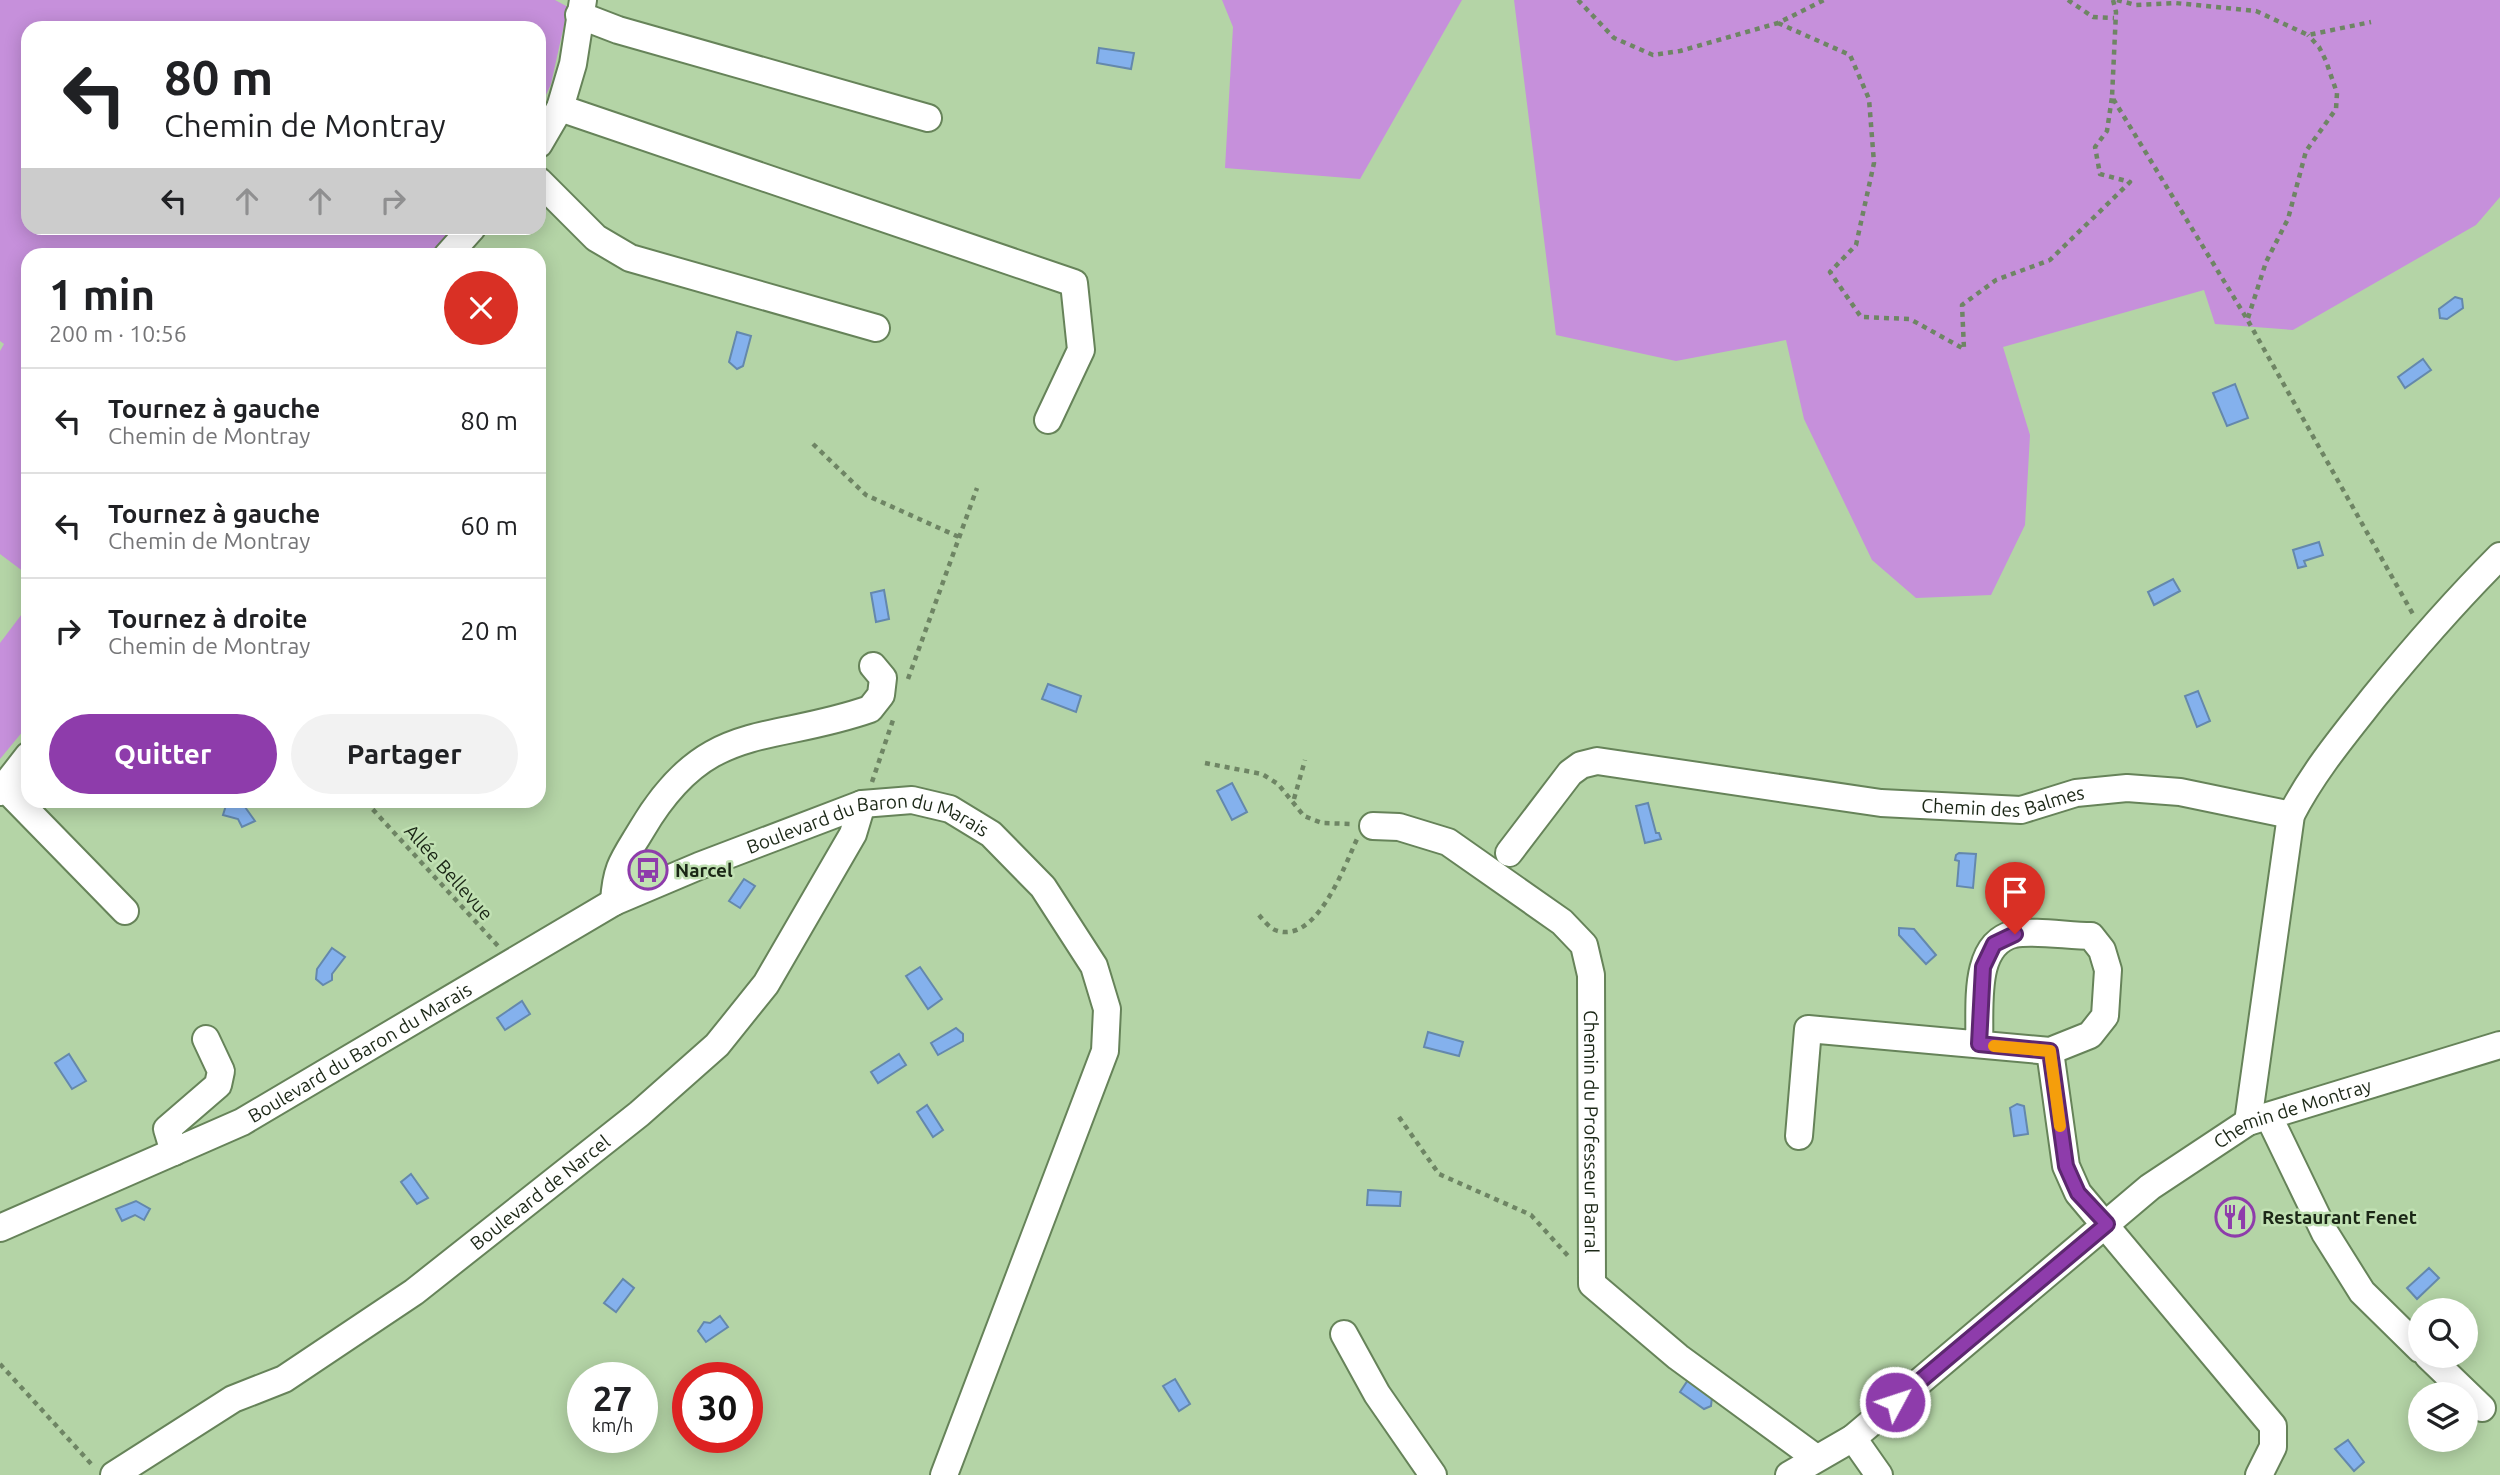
<!DOCTYPE html>
<html lang="fr">
<meta charset="utf-8">
<style>
body{margin:0;font-family:Ubuntu,sans-serif;background:#f2f2f2;color:#202124;height:100vh;display:flex;flex-direction:column;font-size:26px;white-space:nowrap}
*{box-sizing:border-box;margin:0}
p{font-size:23px;color:#757577}
.icon{flex:none;width:38px;height:38px;fill:none;stroke:currentColor;stroke-width:2;stroke-linecap:round;stroke-linejoin:round}
.map{position:relative;flex:1;overflow:hidden}
.drawer{position:absolute;left:21px;top:248px;width:525px;height:560px;display:flex;flex-direction:column;background:#fff;border-radius:21px;box-shadow:0 4px 18px #0003}
.drawer>*{flex:none}
.top-card{position:absolute;left:21px;top:21px;width:525px;height:214px;border-radius:21px;box-shadow:0 4px 18px #0003;background:#fff;color:#202124;overflow:hidden}
.fabs{position:absolute;left:2408px;top:1298px;display:grid;gap:14px}
.fabs a{display:grid;place-items:center;width:70px;height:70px;border-radius:50%;background:#fff;box-shadow:0 4px 18px #0003;font-size:35px}
.speed{position:absolute;left:567px;top:1362px;display:flex;gap:14px;font-size:35px;font-weight:700;text-align:center}
.speed>*{display:grid;place-content:center;width:91px;height:91px;border-radius:50%;background:#fff;box-shadow:0 4px 18px #0003;line-height:1}
.speed small{font-size:18px;font-weight:400}
.speed .limit{border:10px solid #d22;background:#fff;color:#111}
.pin{position:absolute;display:grid;place-items:center;width:60px;height:60px;color:#fff;margin:-72px -30px;border-radius:50% 50% 50% 0;rotate:-45deg;box-shadow:0 0 7px #0007}
.pin .icon{rotate:45deg}
.me{position:absolute;width:77px;margin:-38px;rotate:50deg;stroke-linejoin:round;filter:drop-shadow(0 0 5px #0008)}
.turn{display:flex;align-items:center;gap:24px;height:147px;padding:0 28px;font-size:32px}
.turn .icon{width:91px;height:91px;stroke-width:2.5}
.turn b{display:block;font-size:49px;line-height:60px}
.lanes{display:flex;align-items:center;height:66px;padding:0 28px;background:#0003;justify-content:center;gap:35px;direction:ltr}
.lanes .off{opacity:.35}
.round{display:grid;place-items:center;flex:none;width:74px;height:74px;border-radius:37px;background:#f2f2f2}
.headline{display:flex;align-items:center;justify-content:space-between;height:119px;padding:0 28px}
h1{font-size:42px;font-weight:700;line-height:52px}
.cta{display:flex;gap:14px;margin-top:auto;padding:14px 28px}
.cta a{flex:1;height:80px;border-radius:42px;background:#8e3cab;color:#fff;font-size:28px;font-weight:700;line-height:80px;text-align:center}
.cta a+a{background:#f2f2f2;color:#202124}
ul{padding:0;list-style:none}
li{display:flex;align-items:center;gap:21px;height:105px;padding:0 28px;border-top:2px solid #e0e0e0}
li div{flex:1}
li b{display:block;font-size:26px}
li em{font-style:normal}
.map>svg:first-child{display:block}
</style>
<div class="map">
<svg width="2500" height="1475" viewBox="0 0 2500 1475">
<rect width="100%" height="100%" fill="#b4d4a6"/>
<g fill="#c690db">
<polygon points="0,0 555,0 568,7 551,84 539,110 539,28 28,28 28,228 456,228 430,255 28,256 28,575 0,554 0,351 4,344 0,341"/>
<polygon points="1222,0 1462,0 1360,179 1225,168 1233,27"/>
<polygon points="1514,0 2500,0 2500,197 2476,225 2293,330 2215,324 2204,290 2003,347 2030,435 2025,525 1991,595 1916,598 1872,560 1804,419 1786,340 1676,361 1556,335"/>
<polygon points="28,606 28,725 0,759 0,643"/>
</g>
<g fill="#84b1ed" stroke="#6488ac" stroke-width="2">
<polygon points="1099,48 1134,53 1131,69 1097,63"/>
<polygon points="2455,297 2462,299 2463,308 2447,319 2440,318 2439,309"/>
<polygon points="737,332 751,336 743,366 737,369 729,362"/>
<polygon points="2423,359 2431,370 2405,388 2398,377"/>
<polygon points="2235,384 2248,418 2227,426 2213,393"/>
<polygon points="2319,542 2323,555 2304,561 2306,566 2298,568 2293,550"/>
<polygon points="2173,579 2180,591 2154,605 2148,592"/>
<polygon points="884,590 889,619 876,622 871,593"/>
<polygon points="1048,684 1081,696 1076,712 1042,699"/>
<polygon points="2198,691 2210,721 2197,727 2185,696"/>
<polygon points="1232,783 1247,812 1232,820 1217,791"/>
<polygon points="227,802 245,807 255,821 242,827 238,819 223,815"/>
<polygon points="1648,803 1656,833 1659,833 1661,839 1645,843 1636,806"/>
<polygon points="1959,853 1976,854 1973,888 1957,886 1959,861 1955,860 1956,855"/>
<polygon points="744,879 755,886 740,908 729,901"/>
<polygon points="1899,928 1914,929 1936,955 1926,964 1899,935"/>
<polygon points="332,948 345,957 332,974 332,980 323,985 316,979 317,969"/>
<polygon points="920,967 942,999 928,1009 906,976"/>
<polygon points="522,1001 530,1014 505,1030 497,1018"/>
<polygon points="956,1028 963,1034 963,1041 938,1055 931,1043"/>
<polygon points="1428,1032 1463,1042 1459,1056 1424,1047"/>
<polygon points="69,1054 86,1081 72,1089 55,1063"/>
<polygon points="899,1054 906,1065 878,1083 871,1072"/>
<polygon points="2017,1104 2024,1106 2028,1134 2014,1136 2010,1108"/>
<polygon points="927,1105 943,1130 933,1137 917,1112"/>
<polygon points="411,1174 428,1198 417,1204 401,1182"/>
<polygon points="1368,1190 1401,1192 1400,1206 1367,1205"/>
<polygon points="136,1201 150,1209 144,1220 135,1215 122,1221 116,1209"/>
<polygon points="2429,1268 2439,1278 2417,1299 2407,1288"/>
<polygon points="623,1279 634,1288 616,1312 604,1303"/>
<polygon points="720,1316 728,1327 706,1342 698,1331 704,1322 710,1323"/>
<polygon points="1175,1379 1190,1404 1179,1411 1163,1386"/>
<polygon points="1688,1380 1712,1397 1711,1406 1704,1409 1680,1392"/>
<polygon points="2348,1440 2364,1462 2354,1471 2335,1449"/>
</g>
<g fill="none" stroke-linecap="round" stroke-linejoin="round">
<g stroke="#668359" stroke-width="30">
<g id="minor">
<polyline points="579,15 618,30 928,118"/>
<polyline points="560,108 1074,283 1081,350 1048,420"/>
<polyline points="539,144 560,108 573,64 583,0"/>
<polyline points="539,181 596,238 630,258 876,328"/>
<polyline points="447,256 472,228"/>
<polyline points="4,787 125,911"/>
<polyline points="0,792 28,756"/>
<path id="s1" d="M 1373,826 L 1399,827 L 1448,842 L 1562,922 L 1584,945 L 1591,975 L 1592,1284 L 1678,1357 L 1816,1458"/>
<path id="s2" d="M 1509,853 L 1570,773 L 1581,765 L 1597,761 L 1881,803 L 2021,810 L 2076,793 L 2127,788 L 2180,792 L 2291,815"/>
<path d="M 614,902 C 616,866 624,859 642,829 C 707,719 767,745 870,709 L 881,695 L 883,678 L 873,666"/>
<polyline points="2050,1051 2066,1166 2078,1193 2273,1426 2273,1447 2259,1475"/>
<polyline points="2269,1117 2325,1233 2362,1292 2420,1349"/>
<path d="M 2248,1122 L 2291,815 C 2313,772 2344,735 2374,697 C 2414,648 2455,601 2500,556"/>
<path d="M 1799,1136 L 1808,1029 L 2050,1051 L 2090,1035 L 2105,1016 L 2108,970 L 2102,950 L 2091,936 C 2069,936 2034,930 2014,934 C 1971,944 1981,1010 1979,1044"/>
<polyline points="174,1152 167,1129 218,1085 221,1071 206,1039"/>
<path id="s3" d="M 0,1228 L 242,1122 L 614,902 L 699,866 L 862,804 L 912,800 L 950,809 L 991,834 L 1043,887 L 1094,966 L 1107,1009 L 1105,1051 L 944,1475"/>
<polyline points="1344,1334 1377,1394 1433,1475"/>
<polyline points="2428,1356 2482,1408"/>
<polyline points="1853,1438 1879,1475"/>
<path id="s4" d="M 114,1475 L 233,1399 L 284,1379 L 414,1292 L 639,1114 L 717,1045 L 766,984 L 853,834 L 862,804"/>
<path id="s5" d="M 1789,1475 L 1853,1438 L 2150,1187 L 2248,1122 L 2500,1045"/>
</g>
</g>
<g stroke="#6e8564" stroke-width="4.5" stroke-dasharray="5 5" stroke-linecap="butt">
<polyline points="1578,0 1614,38 1653,55 1680,51 1778,23 1824,0"/>
<polyline points="2068,0 2093,17 2114,18"/>
<polyline points="2113,0 2116,12 2112,97 2247,319 2414,616"/>
<polyline points="2117,0 2136,5 2175,3 2256,11 2308,35 2371,22"/>
<polyline points="1778,23 1850,55 1869,99 1874,163 1856,245 1830,272 1861,317 1910,319 1964,349 1962,305 1996,280 2050,260 2130,182 2100,174 2095,147 2107,131 2112,97"/>
<polyline points="2248,318 2266,262 2288,219 2306,151 2336,109 2337,93 2326,61 2319,47 2308,35"/>
<polyline points="813,444 866,495 959,537"/>
<polyline points="908,679 977,488"/>
<polyline points="1205,763 1262,774 1278,784 1304,816 1322,823 1352,824"/>
<polyline points="872,782 893,720"/>
<polyline points="1294,799 1305,760"/>
<polyline points="366,802 498,946"/>
<path d="M 1259,915 C 1263,920 1270,928 1275,930 C 1316,946 1344,867 1357,839"/>
<polyline points="1399,1117 1439,1174 1531,1215 1569,1257"/>
<polyline points="0,1364 94,1467"/>
</g>
<use href="#minor" stroke="#fff" stroke-width="26"/>
</g>
<g fill="none" stroke-linecap="round" stroke-linejoin="round">
<g stroke="#5c276f" stroke-width="18">
<polyline id="route" points="1895,1402 2107,1224 2078,1193 2066,1166 2050,1051 1979,1044 1983,967 1994,944 2015,934"/>
</g>
<use href="#route" stroke="#8e3cab" stroke-width="12"/>
<polyline stroke="#f59e0b" stroke-width="12" points="1994,1046 2050,1051 2060,1126"/>
</g>
<defs>
<g id="bus-ring" transform="scale(2.0125)"><circle r="9.5" fill="#c1e1b3" stroke="#8e3cab" stroke-width="1.5"/><path d="M-5-6H5V4H4V6H2V4H-2V6H-4V4H-5ZM-3.5-4V0h7V-4ZM-3.5 1.2v1.5H-2V1.2ZM2 1.2v1.5H3.5V1.2Z" fill="#8e3cab"/></g>
<g id="restaurant-ring" transform="scale(2.0125)"><circle r="9.5" fill="#c1e1b3" stroke="#8e3cab" stroke-width="1.5"/><path d="M-5-6h1v4h1v-4h1v4h1v-4h1v5L-1.5 .5V6h-2V.5L-5-1ZM5-6V6H3V1.5H1.5Q1.5-4 5-6Z" fill="#8e3cab"/></g>
</defs>
<g fill-rule="evenodd">
<use href="#bus-ring" x="648" y="870"/>
<use href="#restaurant-ring" x="2235" y="1217"/>
</g>
<g text-anchor="middle" dominant-baseline="central" stroke-width="5" stroke-linejoin="round" paint-order="stroke">
<g font-size="19" fill="#1b2716" stroke="#c1e1b3">
<text stroke="none"><textPath href="#s2" startOffset="541">Chemin des Balmes</textPath></text>
<text stroke="none"><textPath href="#s3" startOffset="968">Boulevard du Baron du Marais</textPath></text>
<text transform="translate(449 872) rotate(48)">Allée Bellevue</text>
<text stroke="none"><textPath href="#s3" startOffset="401">Boulevard du Baron du Marais</textPath></text>
<text stroke="none"><textPath href="#s5" startOffset="625">Chemin de Montray</textPath></text>
<text stroke="none"><textPath href="#s1" startOffset="436">Chemin du Professeur Barral</textPath></text>
<text stroke="none"><textPath href="#s4" startOffset="513">Boulevard de Narcel</textPath></text>
</g>
<g font-size="19" font-weight="bold" fill="#1b2716" stroke="#c1e1b3" text-anchor="start">
<text x="675" y="870">Narcel</text>
<text x="2262" y="1217">Restaurant Fenet</text>
</g>
</g>
</svg>
<div class="fabs">
<a><svg class="icon" aria-label="search" viewBox="0 0 24 24"><circle cx="10" cy="10" r="6"/><path d="M15 15l6 6"/></svg></a>
<a><svg class="icon" aria-label="layers" viewBox="0 0 24 24"><path d="M12 4l9 5-9 5-9-5zM3 14l9 5 9-5"/></svg></a>
</div>
<div class="speed"><div>27<small>km/h</small></div><div class="limit">30</div></div>
<div class="pin" style="left:2015px;top:934px;background:#d93025"><svg class="icon" aria-label="arrive" viewBox="0 0 24 24"><path d="M6 21V4h12l-3 4 3 4H6"/></svg></div>
<svg class="me" style="left:1895px;top:1402px" viewBox="-20 -20 40 40"><circle r="17" fill="#8e3cab" stroke="#fff" stroke-width="3"/><path d="M0-11L8 9 0 5-8 9z" fill="#fff"/></svg>
<div class="top-card">
<div class="turn"><svg class="icon" aria-label="left" viewBox="0 0 24 24"><path d="M17 20v-9H6M10 6l-5 5 5 5"/></svg><div><b>80 m</b>Chemin de Montray</div></div>
<div class="lanes"><svg class="icon" aria-label="left" viewBox="0 0 24 24"><path d="M17 20v-9H6M10 6l-5 5 5 5"/></svg><svg class="icon off" aria-label="ahead" viewBox="0 0 24 24"><path d="M12 20V5M6 11l6-6 6 6"/></svg><svg class="icon off" aria-label="ahead" viewBox="0 0 24 24"><path d="M12 20V5M6 11l6-6 6 6"/></svg><svg class="icon off" aria-label="right" viewBox="0 0 24 24"><path d="M7 20v-9h11M14 6l5 5-5 5"/></svg></div>
</div>
<section class="drawer">
<div class="headline"><div><h1>1 min</h1><p>200 m · 10:56</p></div><a class="round" style="background:#d93025;color:#fff"><svg class="icon" aria-label="close" viewBox="0 0 24 24"><path d="M6 6l12 12M18 6L6 18"/></svg></a></div>
<ul>
<li><svg class="icon" aria-label="left" viewBox="0 0 24 24"><path d="M17 20v-9H6M10 6l-5 5 5 5"/></svg><div><b>Tournez à gauche</b><p>Chemin de Montray</p></div><em>80 m</em></li>
<li><svg class="icon" aria-label="left" viewBox="0 0 24 24"><path d="M17 20v-9H6M10 6l-5 5 5 5"/></svg><div><b>Tournez à gauche</b><p>Chemin de Montray</p></div><em>60 m</em></li>
<li><svg class="icon" aria-label="right" viewBox="0 0 24 24"><path d="M7 20v-9h11M14 6l5 5-5 5"/></svg><div><b>Tournez à droite</b><p>Chemin de Montray</p></div><em>20 m</em></li>
</ul>
<div class="cta"><a>Quitter</a><a>Partager</a></div>
</section>
</div>
